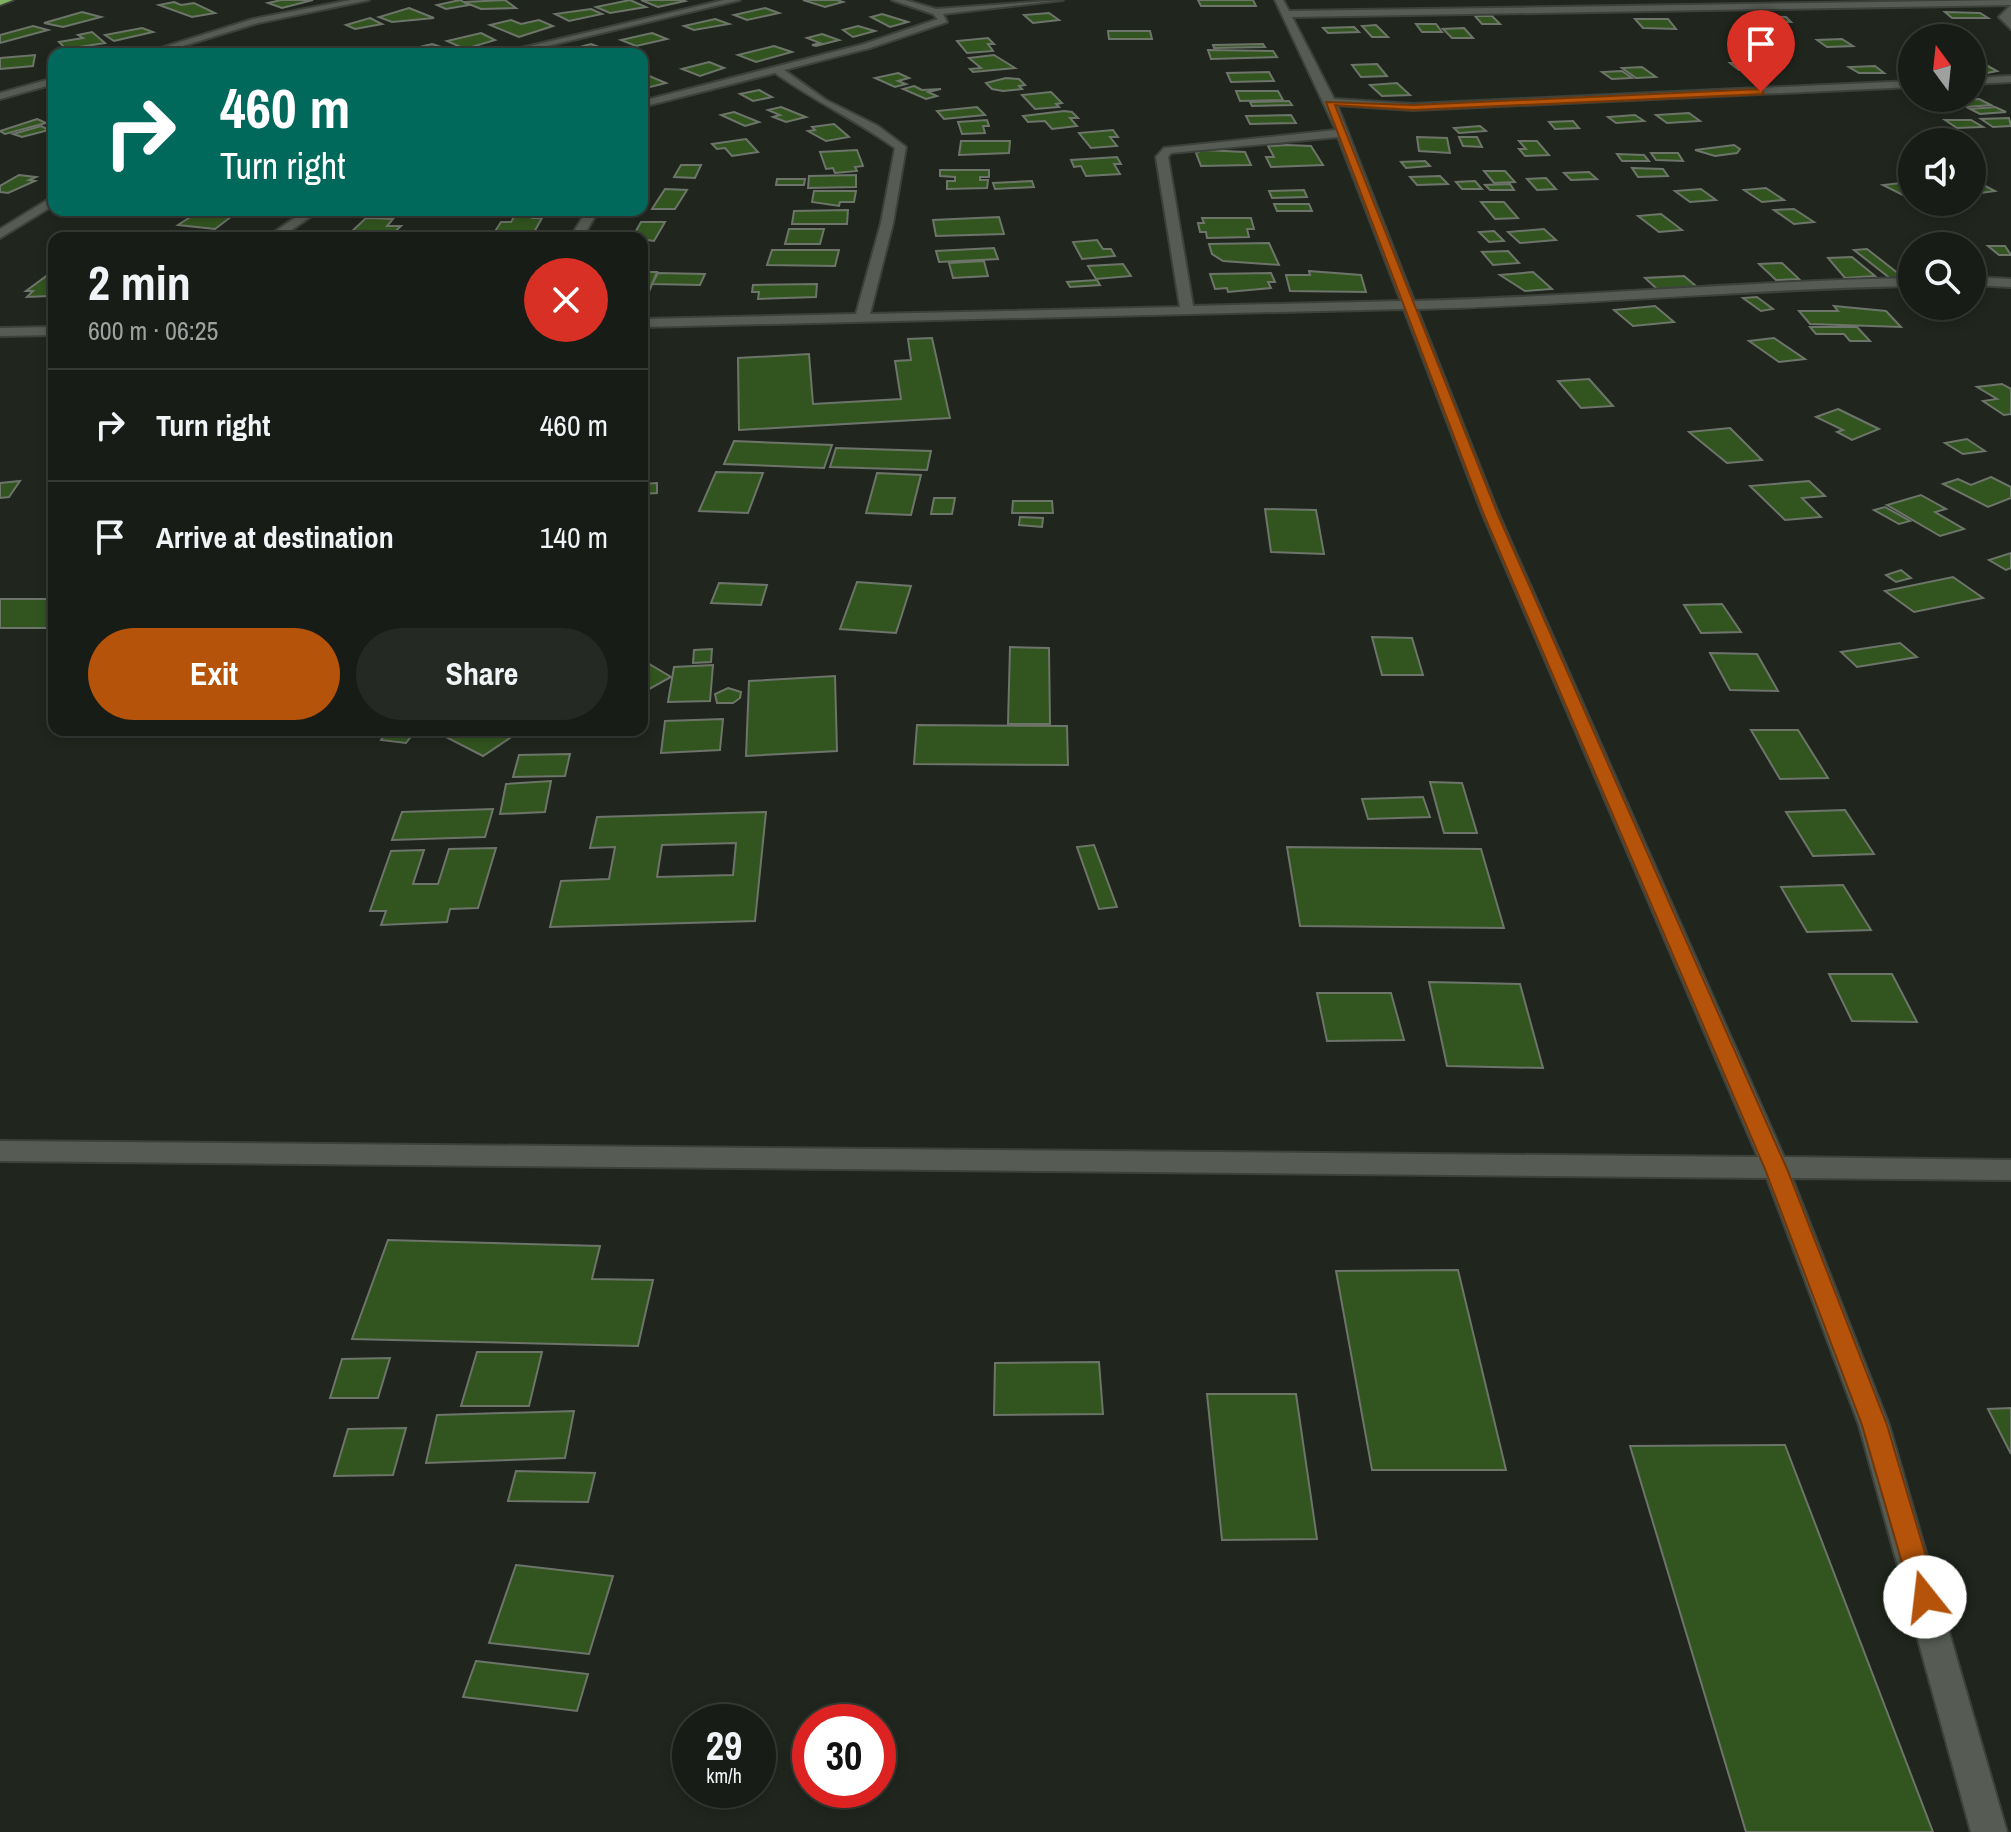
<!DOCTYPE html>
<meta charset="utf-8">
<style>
body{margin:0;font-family:"Archivo Narrow",sans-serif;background:#252923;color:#f1f3f6;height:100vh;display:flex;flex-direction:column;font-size:30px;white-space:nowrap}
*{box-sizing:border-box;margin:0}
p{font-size:26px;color:#9fa1a1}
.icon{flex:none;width:44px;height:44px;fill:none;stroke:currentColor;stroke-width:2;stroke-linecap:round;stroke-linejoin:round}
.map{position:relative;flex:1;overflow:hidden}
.drawer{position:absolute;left:48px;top:232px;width:600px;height:504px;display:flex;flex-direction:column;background:#181c16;border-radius:16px;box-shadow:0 4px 12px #0003,0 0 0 2px #363a35}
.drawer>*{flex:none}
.banner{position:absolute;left:48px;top:48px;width:600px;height:168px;border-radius:16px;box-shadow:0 4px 12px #0003,0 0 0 2px #363a35;background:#00695c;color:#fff;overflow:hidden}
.needle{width:52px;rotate:345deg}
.buttons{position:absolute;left:1898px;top:24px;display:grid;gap:16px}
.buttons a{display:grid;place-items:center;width:88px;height:88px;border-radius:50%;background:#181c16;box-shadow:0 4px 12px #0003,0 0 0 2px #363a35;font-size:40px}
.speed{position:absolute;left:672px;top:1704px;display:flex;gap:16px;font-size:40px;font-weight:700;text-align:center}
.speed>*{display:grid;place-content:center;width:104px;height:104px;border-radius:50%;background:#181c16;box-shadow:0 4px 12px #0003,0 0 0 2px #363a35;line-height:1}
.speed small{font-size:20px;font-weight:400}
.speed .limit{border:12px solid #d22;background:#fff;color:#111}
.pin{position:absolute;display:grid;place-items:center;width:68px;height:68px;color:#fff;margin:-82px -34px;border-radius:50% 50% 50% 0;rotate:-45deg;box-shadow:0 0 8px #0007}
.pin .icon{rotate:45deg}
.me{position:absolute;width:88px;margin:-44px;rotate:344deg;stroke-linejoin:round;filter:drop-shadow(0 0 6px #0008)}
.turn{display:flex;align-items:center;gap:28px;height:168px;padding:0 40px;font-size:36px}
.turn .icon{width:104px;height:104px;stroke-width:2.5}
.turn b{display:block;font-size:56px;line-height:68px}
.round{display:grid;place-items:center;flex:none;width:84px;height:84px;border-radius:42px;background:#252923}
.summary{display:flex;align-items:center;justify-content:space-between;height:136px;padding:0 40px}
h1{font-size:48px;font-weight:800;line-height:60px}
.primary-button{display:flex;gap:16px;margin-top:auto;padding:16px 40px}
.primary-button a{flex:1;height:92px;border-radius:48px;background:#b45309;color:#fff;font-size:32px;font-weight:800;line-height:92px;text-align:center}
.primary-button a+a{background:#252923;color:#f1f3f6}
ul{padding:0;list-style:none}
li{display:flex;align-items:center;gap:24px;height:112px;padding:0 40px;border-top:2px solid #363a35}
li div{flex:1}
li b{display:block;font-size:30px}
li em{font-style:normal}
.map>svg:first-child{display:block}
</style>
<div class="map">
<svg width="2011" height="1832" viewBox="0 0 2011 1832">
<rect width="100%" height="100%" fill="#20261d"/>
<g fill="#32551f" stroke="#6d746a" stroke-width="2" fill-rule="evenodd">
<polygon points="281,0 313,0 282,8 268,3"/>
<polygon points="460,0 469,5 446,9 437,5"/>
<polygon points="505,0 516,8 481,9 464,2"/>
<polygon points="630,0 646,7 610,13 596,7"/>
<polygon points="641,0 682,0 685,1 658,7"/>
<polygon points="803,0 837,0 843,2 825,7"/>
<polygon points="1198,0 1253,0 1256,6 1201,6"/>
<polygon points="174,2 181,5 194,3 215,13 192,17 159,5"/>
<polygon points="409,8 434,18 392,22 379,17"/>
<polygon points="765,8 779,13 747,20 734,15"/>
<polygon points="591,9 602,14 569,21 555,14"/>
<polygon points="82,12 101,17 63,27 44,23"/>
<polygon points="1945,12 1980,13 1988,18 1952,18"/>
<polygon points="1049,13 1059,20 1033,23 1024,15"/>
<polygon points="882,14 908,22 890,27 871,17"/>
<polygon points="1475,16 1492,16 1500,24 1482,24"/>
<polygon points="1760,16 1786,17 1791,22 1764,21"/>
<polygon points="370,18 382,24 355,29 346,25"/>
<polygon points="715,19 729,24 694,30 684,26"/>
<polygon points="1635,19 1668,19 1676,29 1643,28"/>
<polygon points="511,20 521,24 539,20 553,26 519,37 490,25"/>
<polygon points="1416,24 1436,24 1442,32 1422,32"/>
<polygon points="1376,25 1388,37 1372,37 1362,26"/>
<polygon points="33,26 48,30 0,43 0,35"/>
<polygon points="858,26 875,31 853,37 843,30"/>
<polygon points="1354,27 1359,32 1328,33 1323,28"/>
<polygon points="142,28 153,32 114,41 105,35"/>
<polygon points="1464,28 1473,38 1452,38 1443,29"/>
<polygon points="1108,31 1150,31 1152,39 1109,39"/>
<polygon points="92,32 105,43 66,49 59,42 83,38 78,35"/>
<polygon points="481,33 495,40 465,49 447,41"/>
<polygon points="652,33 667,39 636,46 621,40"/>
<polygon points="822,34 839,40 816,46 812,45 820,43 807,38"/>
<polygon points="988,38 994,44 988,44 993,51 967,53 957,41"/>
<polygon points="1842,39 1853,46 1827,47 1817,40"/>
<polygon points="432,44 450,50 406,53 419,49 416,48"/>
<polygon points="591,44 614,53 565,51"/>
<polygon points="1263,44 1265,47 1214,48 1213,45"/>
<polygon points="774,46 792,52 756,62 738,55"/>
<polygon points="1208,50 1273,51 1277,57 1211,59"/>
<polygon points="35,55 33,66 0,69 0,58"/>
<polygon points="994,55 1015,68 973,72 970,69 981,68 969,58"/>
<polygon points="709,62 724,68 700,76 682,69"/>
<polygon points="1730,63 1760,63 1769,70 1739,70"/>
<polygon points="1377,64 1387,76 1361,77 1352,65"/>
<polygon points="1986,65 1997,71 1972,76 1972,66"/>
<polygon points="1875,66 1884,73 1859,73 1849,67"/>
<polygon points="1642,67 1656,77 1636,78 1622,68"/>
<polygon points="1622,71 1632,78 1612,79 1602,72"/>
<polygon points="1269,72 1274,81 1231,82 1227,73"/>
<polygon points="642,73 666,83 642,89"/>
<polygon points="898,73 909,78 898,81 906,84 895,87 875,78"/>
<polygon points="1006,78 1019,79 1025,85 1019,86 1022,89 1003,91 992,89 986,83"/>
<polygon points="1397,83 1410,95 1382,96 1370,85"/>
<polygon points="914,86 922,90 941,89 928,92 937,96 926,99 903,89"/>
<polygon points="759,90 772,97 753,101 740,94"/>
<polygon points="1236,91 1278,91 1283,100 1240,101"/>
<polygon points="1051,92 1062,103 1056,104 1059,107 1035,109 1022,95"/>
<polygon points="1979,99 1991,105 1967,107 1954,100"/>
<polygon points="1289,101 1292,105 1252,106 1250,102"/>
<polygon points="781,107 806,117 786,122 773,117 780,115 768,110"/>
<polygon points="977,107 985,115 944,119 937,111"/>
<polygon points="1995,107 2006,112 1980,114 1970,109"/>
<polygon points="1064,111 1072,112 1078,118 1070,118 1077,126 1052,129 1045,121 1028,122 1023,116"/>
<polygon points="734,112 759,122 745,126 721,115"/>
<polygon points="1689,113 1700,121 1667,123 1656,115"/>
<polygon points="1291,115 1296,123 1250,124 1246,116"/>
<polygon points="1635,115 1644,121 1616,123 1608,117"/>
<polygon points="2009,118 2011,126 1993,127 1981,119"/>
<polygon points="37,119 46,123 5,134 0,131"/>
<polygon points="987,120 989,126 983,126 985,133 962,134 958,122"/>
<polygon points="1945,120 1971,120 1983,127 1957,128"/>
<polygon points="1573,121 1579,128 1555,129 1549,122"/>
<polygon points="834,124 849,137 826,141 808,131 815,130 812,127"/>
<polygon points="41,126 49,130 22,137 13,134"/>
<polygon points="1480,126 1486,131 1459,133 1454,128"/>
<polygon points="1113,130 1118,137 1110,137 1117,146 1091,148 1079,133"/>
<polygon points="1417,137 1447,138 1450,153 1419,151"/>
<polygon points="1459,137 1477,137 1482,147 1463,146"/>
<polygon points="746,139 758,152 732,156 725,148 717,149 712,144"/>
<polygon points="961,141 1010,141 1009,153 959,155"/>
<polygon points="1519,141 1537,141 1549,155 1525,156 1519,149 1526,149"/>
<polygon points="1287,145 1311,146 1323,165 1271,167 1266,157 1274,157 1268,146"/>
<polygon points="1734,145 1740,149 1737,153 1715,156 1695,150"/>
<polygon points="857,150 863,166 855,167 857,171 835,173 833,168 826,169 820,152"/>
<polygon points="1203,150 1245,152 1251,165 1201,166 1196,153"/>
<polygon points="1651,153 1678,153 1683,161 1656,160"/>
<polygon points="1617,154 1644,155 1649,161 1622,161"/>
<polygon points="1117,157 1121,164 1114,164 1120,174 1086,176 1081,166 1074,167 1071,160"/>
<polygon points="1425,161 1430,166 1406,168 1401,162"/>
<polygon points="681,165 701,165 695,178 674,177"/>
<polygon points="1632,168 1663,169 1668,176 1638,177"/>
<polygon points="940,170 989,170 989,177 980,177 980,180 988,180 987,188 947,189 947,181 955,181 955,177 940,176"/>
<polygon points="1484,171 1505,171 1515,182 1494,183"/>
<polygon points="1589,172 1597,179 1571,180 1564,173"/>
<polygon points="19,175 36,177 29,180 35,181 8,193 0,192 0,186"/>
<polygon points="856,175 856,187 808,188 809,176"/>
<polygon points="1440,176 1448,184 1417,185 1410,177"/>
<polygon points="1546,178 1556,189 1537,190 1527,179"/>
<polygon points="777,179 805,179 804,185 776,185"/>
<polygon points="1032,181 1034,187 995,189 993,183"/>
<polygon points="1475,181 1482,189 1462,189 1456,182"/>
<polygon points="1972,181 1974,180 1995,191 1981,193 1972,188"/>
<polygon points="1909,182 1911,199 1883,185"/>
<polygon points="1510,184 1514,190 1490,190 1485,185"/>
<polygon points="1766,188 1784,200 1762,202 1744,190"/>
<polygon points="665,189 687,190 675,209 652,209"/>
<polygon points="1701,189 1716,200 1690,202 1675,191"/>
<polygon points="1304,190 1307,197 1272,198 1269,191"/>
<polygon points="814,191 856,191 854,202 840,202 839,206 812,202"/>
<polygon points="1481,202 1504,202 1518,218 1495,219"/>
<polygon points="1274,204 1309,204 1312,211 1277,211"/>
<polygon points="1794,209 1814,222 1794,224 1774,210"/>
<polygon points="109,210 141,210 131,217 102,215"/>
<polygon points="201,210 240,210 215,229 178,225"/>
<polygon points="848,210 847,224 792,224 794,211"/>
<polygon points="516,214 536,214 533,218 542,218 533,234 494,233 501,222 511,222"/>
<polygon points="1661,214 1682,230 1659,232 1638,216"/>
<polygon points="999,217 1004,234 936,236 933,220"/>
<polygon points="366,218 393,219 387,226 401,226 390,236 348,235"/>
<polygon points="1202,218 1251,218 1254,229 1247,229 1249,237 1207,238 1206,232 1200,232 1198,223 1204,223"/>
<polygon points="641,222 665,222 654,241 632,238"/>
<polygon points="789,229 824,229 820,244 785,244"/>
<polygon points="1544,229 1556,240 1520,243 1508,232"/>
<polygon points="1494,231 1504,241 1489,242 1479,232"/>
<polygon points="1097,240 1103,249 1111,249 1115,256 1082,259 1073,242"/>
<polygon points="1269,243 1279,265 1223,261 1212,254 1209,244"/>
<polygon points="1988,246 2005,246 2011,255 1999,255"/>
<polygon points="994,248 998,259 939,262 936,251"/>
<polygon points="1867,249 1904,278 1891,279 1854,250"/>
<polygon points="772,250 839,250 835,266 767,265"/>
<polygon points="1508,251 1519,263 1493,265 1482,252"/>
<polygon points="1852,257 1875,276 1845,278 1828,258"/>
<polygon points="984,261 988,276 953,278 949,263"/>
<polygon points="1782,263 1799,279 1776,280 1759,264"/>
<polygon points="1123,264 1131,276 1096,279 1088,266"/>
<polygon points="1309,271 1361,275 1366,292 1290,291 1286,275 1310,275"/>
<polygon points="642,272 657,272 644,304 642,304"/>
<polygon points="1533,272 1552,289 1525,291 1500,275"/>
<polygon points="658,273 705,274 700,285 652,284"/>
<polygon points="1271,273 1275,282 1268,282 1271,288 1228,292 1227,288 1215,289 1210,274"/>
<polygon points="49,274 54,274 54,292 50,296 27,297 33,291 26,291"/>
<polygon points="1684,276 1697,287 1658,290 1645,278"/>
<polygon points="1097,280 1100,285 1070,287 1067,282"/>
<polygon points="817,284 816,297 758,299 759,292 752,292 753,285"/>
<polygon points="1757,297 1773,309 1761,311 1743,298"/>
<polygon points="1655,306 1674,322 1633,326 1614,310"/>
<polygon points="1834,306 1886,311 1901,327 1810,324 1799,311 1838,311"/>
<polygon points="1810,327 1857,327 1870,341 1850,341 1844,334 1816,334"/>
<polygon points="932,338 950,418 739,430 738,358 809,354 813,404 901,399 895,361 911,360 908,339"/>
<polygon points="1774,338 1805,359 1779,362 1749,341"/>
<polygon points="1589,379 1613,406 1581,408 1558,381"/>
<polygon points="2002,384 2011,389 2011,414 2004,415 1983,401 1997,399 1977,387"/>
<polygon points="1838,409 1879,429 1852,440 1837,432 1843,430 1816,417"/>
<polygon points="1730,428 1762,460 1727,463 1689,432"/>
<polygon points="1967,439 1985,451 1963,454 1945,443"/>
<polygon points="734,441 832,445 824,468 724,464"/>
<polygon points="836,448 931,451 927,470 830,467"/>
<polygon points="716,472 763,473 748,513 699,511"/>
<polygon points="877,473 921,475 911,515 866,513"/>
<polygon points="1991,477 2011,487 2011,498 1988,507 1943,484 1958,479 1971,485"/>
<polygon points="20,481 9,497 0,498 0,483"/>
<polygon points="1809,481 1825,496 1802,498 1821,517 1785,520 1750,486"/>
<polygon points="657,483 657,493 642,494 642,484"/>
<polygon points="1921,495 1946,509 1935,512 1964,529 1940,536 1887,505"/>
<polygon points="934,498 955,498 952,514 931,514"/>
<polygon points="1013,501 1052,501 1053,513 1012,513"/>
<polygon points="1885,507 1910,521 1899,524 1874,510"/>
<polygon points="1265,509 1316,510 1324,554 1271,552"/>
<polygon points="1020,517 1043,518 1042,527 1019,525"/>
<polygon points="2011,553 2011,568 2006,570 1989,560"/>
<polygon points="1901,570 1911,578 1896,582 1886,575"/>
<polygon points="1953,577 1983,598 1914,612 1885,591"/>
<polygon points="857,582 911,586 896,633 840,629"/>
<polygon points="719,583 767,585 761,605 711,603"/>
<rect x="0" y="599" width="54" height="29"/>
<polygon points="1722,604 1741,632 1701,633 1684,605"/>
<polygon points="1372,637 1412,638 1423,675 1382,675"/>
<polygon points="1900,643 1917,657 1857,667 1841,652"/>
<polygon points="1010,647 1049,648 1050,724 1008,724"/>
<polygon points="712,649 711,662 693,663 694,650"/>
<polygon points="1710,653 1757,654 1778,691 1730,690"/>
<polygon points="642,659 651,665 671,677 642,693"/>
<polygon points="713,665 710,701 668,702 674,667"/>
<polygon points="835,676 837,751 746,756 749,681"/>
<polygon points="728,688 741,692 740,698 733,703 717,703 715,694"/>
<polygon points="723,719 720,750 661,753 665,721"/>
<polygon points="917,725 1067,726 1068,765 914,764"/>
<polygon points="80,730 132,730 128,736 76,736"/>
<polygon points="388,730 416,730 406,743 381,740"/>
<polygon points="443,730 522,730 483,756 438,733"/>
<polygon points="1751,730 1798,730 1828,778 1780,779"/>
<polygon points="570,754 565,776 513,777 519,755"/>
<polygon points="551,781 545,812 500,814 506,784"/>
<polygon points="1430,782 1462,783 1477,833 1444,833"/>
<polygon points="1423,797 1430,817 1368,819 1362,799"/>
<polygon points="493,809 485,837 392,840 402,812"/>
<polygon points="1845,810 1874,854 1813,856 1786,812"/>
<path d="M 766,812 L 755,921 L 550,927 L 561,881 L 609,879 L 615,847 L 590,848 L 597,817 ZM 736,843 L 733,875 L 657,877 L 662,845 Z"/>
<polygon points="1094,845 1117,907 1099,909 1077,847"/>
<polygon points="1287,847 1481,849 1504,928 1300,926"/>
<polygon points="496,848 478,908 450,909 447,922 381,925 386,911 370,911 391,851 424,850 413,884 438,884 449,849"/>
<polygon points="1843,885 1871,930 1807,932 1781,887"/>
<polygon points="1829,974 1892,974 1917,1022 1852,1021"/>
<polygon points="1429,982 1520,984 1543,1068 1447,1066"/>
<polygon points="1317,993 1391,993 1404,1040 1327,1041"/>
<polygon points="388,1240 600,1246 592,1279 653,1280 638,1346 352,1339"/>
<polygon points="1458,1270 1506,1470 1372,1470 1336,1271"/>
<polygon points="477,1352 542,1352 529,1406 461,1406"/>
<polygon points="390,1358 378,1398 330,1398 342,1359"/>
<polygon points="1099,1362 1103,1414 994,1415 995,1363"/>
<polygon points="1207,1394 1296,1394 1317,1539 1222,1540"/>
<polygon points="2011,1408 2011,1454 1988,1409"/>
<polygon points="574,1411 565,1458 426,1463 437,1415"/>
<polygon points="406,1428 393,1475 334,1476 348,1429"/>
<polygon points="1785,1445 1933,1832 1746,1832 1630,1446"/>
<polygon points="516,1471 595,1473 588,1502 508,1501"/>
<polygon points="516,1565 613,1576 589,1654 489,1643"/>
<polygon points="476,1661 588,1674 577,1711 463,1697"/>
</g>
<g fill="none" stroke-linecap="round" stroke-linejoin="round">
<g stroke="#3d413b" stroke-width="4">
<g id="minor">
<polygon points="351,0 369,0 258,23 157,54 142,54 253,19"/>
<polygon points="724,0 740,0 514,54 496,54"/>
<path d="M 892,0 L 905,0 L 936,9 L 1063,0 L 943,14 L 947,22 L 870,48 L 784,70 L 826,100 L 878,126 L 906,147 L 893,223 L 870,314 L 1180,307 L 1156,157 L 1164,148 L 1336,130 L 1275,0 L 1283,0 L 1289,11 L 2011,0 L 2011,5 L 1292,17 L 1334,99 L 1413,104 L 1912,81 L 1912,87 L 1413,110 L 1337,105 L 1414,301 C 1580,297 1746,281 1912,278 L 1912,286 C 1747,289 1582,305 1417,309 L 1499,515 L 1784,1157 L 2011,1160 L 2011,1180 L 1792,1178 L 1889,1425 L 2007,1832 L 1971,1832 L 1859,1425 L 1767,1178 L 0,1161 L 0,1141 L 1758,1157 L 1483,515 L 1404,309 L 642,327 L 642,319 L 856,314 L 881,223 L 895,148 C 856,120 814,101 775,73 L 642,107 L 642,101 L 864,44 L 938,19 L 933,14 ZM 1338,137 L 1401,301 L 1193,306 L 1168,157 L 1171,153 Z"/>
<polygon points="2011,5 2011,29 1999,17"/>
<polygon points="2011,76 2011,82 1972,84 1972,78"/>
<polygon points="54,78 54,84 0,99 0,93"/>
<polygon points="54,196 54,205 0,238 0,229"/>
<polygon points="306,210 320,210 280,238 266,238"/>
<polygon points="587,210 599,210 582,238 570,238"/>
<polygon points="1972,277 2011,279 2011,287 1972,285"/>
<polygon points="54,327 54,335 0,336 0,328"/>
</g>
</g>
<g stroke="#3d413b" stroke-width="4">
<polygon id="trunk" points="0,0 13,0 0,5"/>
</g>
<use href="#minor" fill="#565c53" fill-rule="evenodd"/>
<use href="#trunk" fill="#7db263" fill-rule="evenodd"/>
</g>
<polygon fill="#b45309" stroke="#753606" stroke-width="2" points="1761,89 1764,94 1413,110 1335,105 1498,515 1787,1169 1887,1425 1938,1597 1934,1606 1925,1610 1916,1606 1912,1597 1862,1425 1765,1169 1484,515 1326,102 1413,105"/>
</svg>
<div class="buttons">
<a><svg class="needle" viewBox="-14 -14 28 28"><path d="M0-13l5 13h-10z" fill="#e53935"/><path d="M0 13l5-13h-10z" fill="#9fa1a1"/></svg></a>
<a><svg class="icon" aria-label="sound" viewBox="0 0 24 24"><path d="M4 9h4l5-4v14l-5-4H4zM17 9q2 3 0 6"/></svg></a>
<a><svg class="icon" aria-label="search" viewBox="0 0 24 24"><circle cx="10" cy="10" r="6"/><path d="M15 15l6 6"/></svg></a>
</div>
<div class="speed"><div>29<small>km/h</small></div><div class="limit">30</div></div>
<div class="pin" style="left:1761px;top:92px;background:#d93025"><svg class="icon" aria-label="arrive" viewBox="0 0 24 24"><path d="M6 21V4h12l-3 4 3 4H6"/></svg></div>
<svg class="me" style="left:1925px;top:1597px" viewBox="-20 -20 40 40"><circle r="19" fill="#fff"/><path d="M0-13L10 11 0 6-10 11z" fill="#b45309"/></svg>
<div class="banner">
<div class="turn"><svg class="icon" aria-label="right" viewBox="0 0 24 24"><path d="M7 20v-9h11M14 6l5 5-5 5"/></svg><div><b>460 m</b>Turn right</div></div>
</div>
<section class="drawer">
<div class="summary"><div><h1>2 min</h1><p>600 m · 06:25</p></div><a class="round" style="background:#d93025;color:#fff"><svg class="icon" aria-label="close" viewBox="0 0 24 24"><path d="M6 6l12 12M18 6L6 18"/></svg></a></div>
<ul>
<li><svg class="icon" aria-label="right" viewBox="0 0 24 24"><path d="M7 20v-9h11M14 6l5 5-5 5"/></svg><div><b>Turn right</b></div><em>460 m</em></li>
<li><svg class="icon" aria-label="arrive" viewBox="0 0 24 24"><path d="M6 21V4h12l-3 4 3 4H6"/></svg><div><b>Arrive at destination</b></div><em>140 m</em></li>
</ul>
<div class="primary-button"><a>Exit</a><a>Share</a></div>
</section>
</div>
